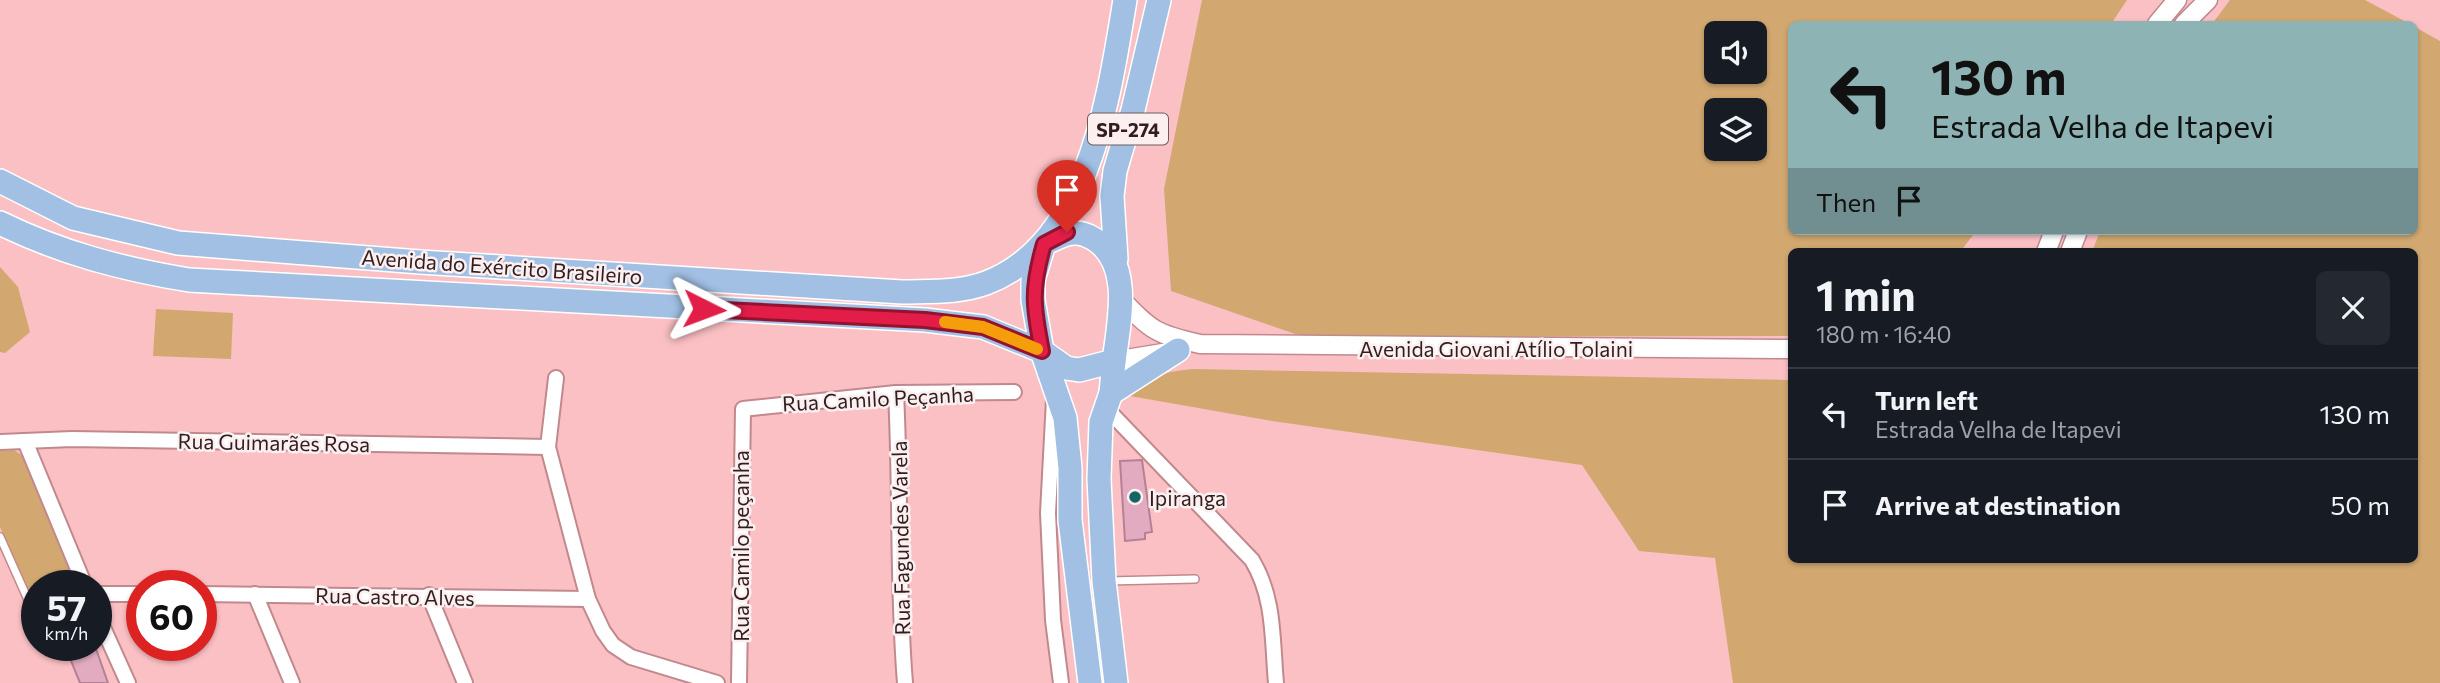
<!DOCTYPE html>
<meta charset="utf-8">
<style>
body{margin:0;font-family:Commissioner,sans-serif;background:#242831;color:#f1f3f6;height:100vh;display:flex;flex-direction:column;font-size:26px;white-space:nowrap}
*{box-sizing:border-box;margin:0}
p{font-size:23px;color:#9ea1a6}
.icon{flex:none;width:38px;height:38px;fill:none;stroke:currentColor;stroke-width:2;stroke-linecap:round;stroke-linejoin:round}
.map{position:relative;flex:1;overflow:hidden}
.panel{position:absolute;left:1788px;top:248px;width:630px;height:315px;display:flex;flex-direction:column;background:#171b24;border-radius:10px;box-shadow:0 2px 5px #0004}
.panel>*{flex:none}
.hud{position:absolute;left:1788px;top:21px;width:630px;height:214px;border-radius:10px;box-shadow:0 2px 5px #0004;background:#8eb3b4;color:#111;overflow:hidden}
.controls{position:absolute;left:1704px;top:21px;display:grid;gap:14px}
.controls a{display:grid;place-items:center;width:63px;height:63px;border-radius:10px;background:#171b24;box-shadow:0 2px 5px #0004;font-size:35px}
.speed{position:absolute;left:21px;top:570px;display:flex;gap:14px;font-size:35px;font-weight:700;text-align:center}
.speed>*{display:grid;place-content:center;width:91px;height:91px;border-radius:50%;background:#171b24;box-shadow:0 2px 5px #0004;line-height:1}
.speed small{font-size:18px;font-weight:400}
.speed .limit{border:10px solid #d22;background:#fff;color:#111}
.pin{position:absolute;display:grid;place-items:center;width:60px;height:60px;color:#fff;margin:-72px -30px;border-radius:50% 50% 50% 0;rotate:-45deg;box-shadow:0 0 7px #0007}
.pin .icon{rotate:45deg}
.me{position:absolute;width:77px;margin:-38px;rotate:93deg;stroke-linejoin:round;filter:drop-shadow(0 0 5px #0008)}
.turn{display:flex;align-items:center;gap:24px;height:147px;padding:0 28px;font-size:32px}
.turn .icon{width:91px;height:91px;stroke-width:2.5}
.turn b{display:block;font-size:49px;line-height:60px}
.then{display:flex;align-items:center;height:66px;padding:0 28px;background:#0003;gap:14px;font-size:26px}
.round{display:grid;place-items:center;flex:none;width:74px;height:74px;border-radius:10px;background:#242831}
.summary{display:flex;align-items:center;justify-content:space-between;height:119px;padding:0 28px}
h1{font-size:42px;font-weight:700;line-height:52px}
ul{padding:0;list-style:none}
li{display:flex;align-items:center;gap:21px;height:91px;padding:0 28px;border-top:2px solid #363941}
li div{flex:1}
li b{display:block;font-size:26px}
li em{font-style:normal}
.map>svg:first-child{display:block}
</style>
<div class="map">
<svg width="2440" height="683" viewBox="0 0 2440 683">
<rect width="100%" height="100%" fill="#fbc0c4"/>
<g fill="#d2a870" fill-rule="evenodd">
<path d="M 1202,0 L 2127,0 L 2111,24 L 1792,24 L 1792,231 L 1976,231 L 1960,252 L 1792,252 L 1792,336 L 1304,337 L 1171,291 L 1164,189 ZM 1717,33 L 1755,33 L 1755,72 L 1717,72 ZM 1717,110 L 1755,110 L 1755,149 L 1717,149 Z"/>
<polygon points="2230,0 2365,0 2410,24 2212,24"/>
<path d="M 2415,27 L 2440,41 L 2440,683 L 1733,683 L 1715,558 L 1639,551 L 1582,465 L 1272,421 L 1130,396 C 1150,376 1166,371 1194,369 L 1792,380 L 1792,560 L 2415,560 L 2415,252 L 2092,252 L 2100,231 L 2415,231 Z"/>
<polygon points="0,267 18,287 30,332 5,353 0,352"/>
<polygon points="156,309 233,313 231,359 153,356"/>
<polygon points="14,450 26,458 78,586 37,586 37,610 0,527 0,451"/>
</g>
<g fill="#e2abc0" stroke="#b58196" stroke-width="2">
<polygon points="1142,460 1152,532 1145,533 1145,539 1125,541 1120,461"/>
<polygon points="65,646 95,646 108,683 80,683"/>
</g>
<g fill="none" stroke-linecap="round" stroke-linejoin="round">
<g stroke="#c1898d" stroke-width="10">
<g id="service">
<polyline points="0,537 37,620"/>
<polyline points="1108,581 1195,579"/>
</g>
</g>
<g stroke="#c1898d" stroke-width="18">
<g id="minor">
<polyline points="556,378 548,447 588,599 603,631 613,645 631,657 717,683"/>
<path d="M 896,393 C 901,490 897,586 905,683"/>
<polyline points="1054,399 1048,513 1053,620 1061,683"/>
<path d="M 1105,407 L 1252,560 C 1275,598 1272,640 1276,683"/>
<polyline points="25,441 85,586"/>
<polyline points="0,442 72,439 548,447"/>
<polyline points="96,594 142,594"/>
<polyline points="201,594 588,599"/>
<polyline points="255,594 292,683"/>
<polyline points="429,595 465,683"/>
<polyline points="96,612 128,683"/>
<polyline points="739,683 743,409 896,393 1014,392"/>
</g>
</g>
<g stroke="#c1898d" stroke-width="21">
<g id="tertiary">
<polyline points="2157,24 2177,0"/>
<polyline points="2184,24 2208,0"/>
<polyline points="2046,252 2054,231"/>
<polyline points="2070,252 2078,231"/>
<path d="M 1119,297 C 1152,331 1155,334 1200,344 L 1792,349"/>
<polyline points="1114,361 1169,352"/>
</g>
</g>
<g stroke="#fff" stroke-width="26">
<g id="primary">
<path d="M 0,181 L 73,218 L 178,243 L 420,262 L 902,292 C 930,291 959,293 986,283 C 1090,244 1109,95 1125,0"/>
<path d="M 0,223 C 61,253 122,269 189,280 L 925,320 L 983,327 L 1042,351 L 1066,368 L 1079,370 L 1114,361 C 1119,322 1133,263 1094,239 C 1075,227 1062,235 1044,244 L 1033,280 L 1033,300 L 1042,351 L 1065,418 L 1070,468 L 1070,520 L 1090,683"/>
<polyline points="1116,259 1112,196 1115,171 1133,110 1159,0"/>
<polyline points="1114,361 1111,393 1101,422 1099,479 1104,581 1116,683"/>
<polyline points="1111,393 1178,350"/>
</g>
</g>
<use href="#service" stroke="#fff" stroke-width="7"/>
<use href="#minor" stroke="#fff" stroke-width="14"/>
<use href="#tertiary" stroke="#fff" stroke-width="18"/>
<use href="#primary" stroke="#a2c0e4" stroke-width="23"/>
</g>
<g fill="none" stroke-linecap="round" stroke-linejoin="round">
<g stroke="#92132f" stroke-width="18">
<path id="route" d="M 704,309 L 925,320 L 983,327 L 1042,351 C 1033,306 1031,289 1044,244 L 1067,232"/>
</g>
<use href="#route" stroke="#e11d48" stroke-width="12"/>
<polyline stroke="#f59e0b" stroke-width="12" points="945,322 983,327 1037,349"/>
</g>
<circle fill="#166564" stroke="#fbefef" stroke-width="2.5" cx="1135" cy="497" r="7"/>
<g text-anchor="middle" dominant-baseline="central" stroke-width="5" stroke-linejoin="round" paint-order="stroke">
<rect fill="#fbefef" stroke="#6e5c5d" stroke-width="2" x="1088" y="113.5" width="80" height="31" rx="5"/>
<g font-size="19" font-weight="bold" fill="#321d1f">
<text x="1128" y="129">SP-274</text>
</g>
<g font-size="21" fill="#321d1f" stroke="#fbefef">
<text transform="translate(502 266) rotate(4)">Avenida do Exército Brasileiro</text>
<text x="1496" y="348">Avenida Giovani Atílio Tolaini</text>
<text transform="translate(878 398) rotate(-3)">Rua Camilo Peçanha</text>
<text transform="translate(274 442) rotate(1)">Rua Guimarães Rosa</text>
<text transform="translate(900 538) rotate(-91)">Rua Fagundes Varela</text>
<text transform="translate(740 546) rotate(-90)">Rua Camilo peçanha</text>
<text transform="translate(395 596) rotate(1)">Rua Castro Alves</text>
</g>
<g font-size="21" fill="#321d1f" stroke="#fbefef" text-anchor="start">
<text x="1149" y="497">Ipiranga</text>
</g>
</g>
</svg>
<div class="controls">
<a><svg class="icon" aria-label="sound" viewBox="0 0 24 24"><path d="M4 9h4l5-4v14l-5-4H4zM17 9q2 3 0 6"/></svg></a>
<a><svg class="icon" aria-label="layers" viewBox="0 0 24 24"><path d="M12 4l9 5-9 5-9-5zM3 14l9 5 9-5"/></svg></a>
</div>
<div class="speed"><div>57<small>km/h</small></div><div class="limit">60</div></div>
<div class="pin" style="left:1067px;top:232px;background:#d93025"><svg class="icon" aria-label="arrive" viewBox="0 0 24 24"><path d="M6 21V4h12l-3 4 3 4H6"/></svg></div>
<svg class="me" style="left:704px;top:309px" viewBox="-20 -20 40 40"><path d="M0-17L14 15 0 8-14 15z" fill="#e11d48" stroke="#fff" stroke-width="4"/></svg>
<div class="hud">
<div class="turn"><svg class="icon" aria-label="left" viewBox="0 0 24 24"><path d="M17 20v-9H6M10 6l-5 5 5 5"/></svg><div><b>130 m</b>Estrada Velha de Itapevi</div></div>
<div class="then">Then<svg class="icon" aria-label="arrive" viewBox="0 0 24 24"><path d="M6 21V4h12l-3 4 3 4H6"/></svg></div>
</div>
<section class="panel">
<div class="summary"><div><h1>1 min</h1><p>180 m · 16:40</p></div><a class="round"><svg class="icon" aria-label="close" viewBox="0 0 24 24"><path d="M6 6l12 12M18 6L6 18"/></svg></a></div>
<ul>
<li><svg class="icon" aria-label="left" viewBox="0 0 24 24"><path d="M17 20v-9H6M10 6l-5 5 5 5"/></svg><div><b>Turn left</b><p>Estrada Velha de Itapevi</p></div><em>130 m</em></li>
<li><svg class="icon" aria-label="arrive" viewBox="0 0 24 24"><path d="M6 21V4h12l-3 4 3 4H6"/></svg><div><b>Arrive at destination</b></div><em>50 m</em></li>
</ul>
</section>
</div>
